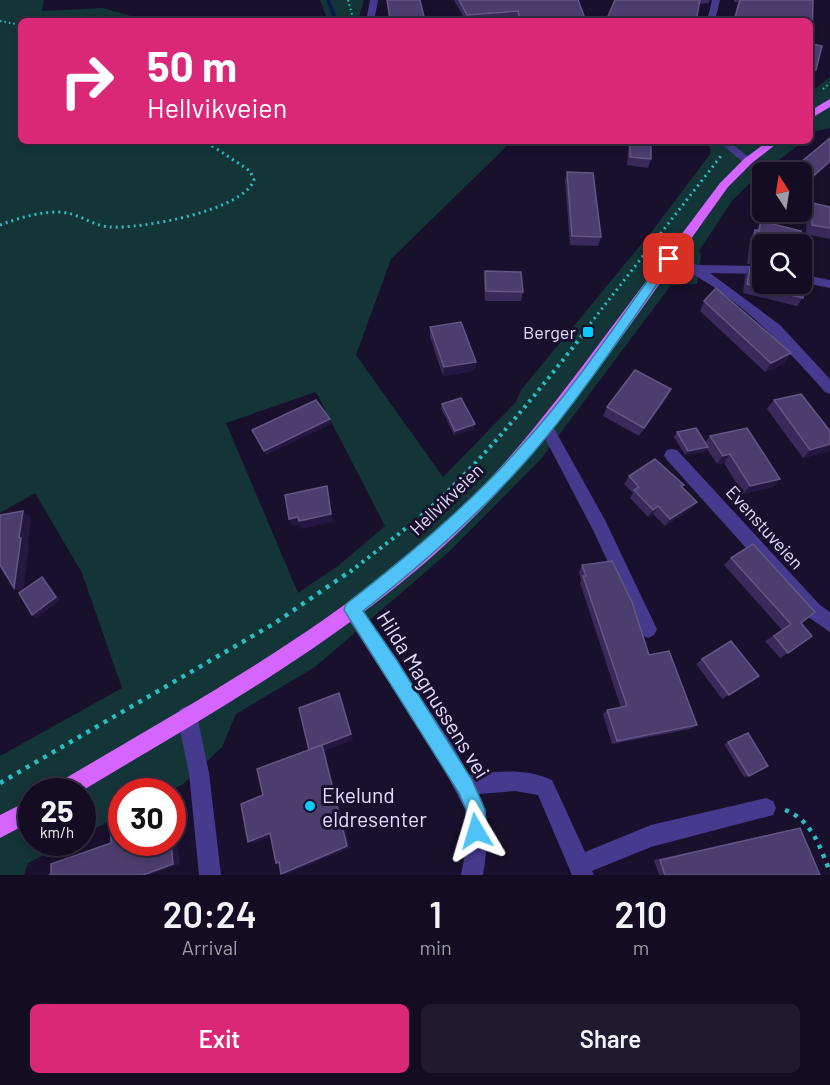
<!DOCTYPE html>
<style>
body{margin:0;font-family:Barlow,sans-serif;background:#201a2f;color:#f1f3f6;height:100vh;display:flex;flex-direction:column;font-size:22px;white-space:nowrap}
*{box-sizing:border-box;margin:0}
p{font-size:20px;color:#9d9ba5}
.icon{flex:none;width:33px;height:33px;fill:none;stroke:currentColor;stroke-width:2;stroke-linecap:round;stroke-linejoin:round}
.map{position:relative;height:875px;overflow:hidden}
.sheet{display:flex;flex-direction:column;background:#130c22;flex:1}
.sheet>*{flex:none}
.guide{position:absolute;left:18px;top:18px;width:795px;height:126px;border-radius:9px;box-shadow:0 3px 9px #0003,0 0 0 2px #322c40;background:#db2777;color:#fff;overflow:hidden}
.needle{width:39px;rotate:348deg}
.buttons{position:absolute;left:752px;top:162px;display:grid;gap:12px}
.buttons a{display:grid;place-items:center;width:60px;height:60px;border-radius:9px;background:#130c22;box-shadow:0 3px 9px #0003,0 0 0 2px #322c40;font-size:30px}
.speed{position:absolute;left:18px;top:778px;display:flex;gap:12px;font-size:30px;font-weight:700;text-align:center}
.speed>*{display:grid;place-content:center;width:78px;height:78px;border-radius:50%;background:#130c22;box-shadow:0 3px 9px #0003,0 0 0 2px #322c40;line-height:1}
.speed small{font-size:15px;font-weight:400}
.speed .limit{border:9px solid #d22;background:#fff;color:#111}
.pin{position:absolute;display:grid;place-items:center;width:51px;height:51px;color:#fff;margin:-26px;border-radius:12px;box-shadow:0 3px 9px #0006}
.me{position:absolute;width:66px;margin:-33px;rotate:353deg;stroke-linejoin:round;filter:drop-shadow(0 0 4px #0008)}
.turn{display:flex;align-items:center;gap:21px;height:126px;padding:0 30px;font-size:27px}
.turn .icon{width:78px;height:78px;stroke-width:2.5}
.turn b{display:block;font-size:42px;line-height:51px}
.eta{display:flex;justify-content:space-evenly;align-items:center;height:102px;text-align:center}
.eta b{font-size:36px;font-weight:600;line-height:42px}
.cta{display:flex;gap:12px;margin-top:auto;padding:12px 30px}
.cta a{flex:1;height:69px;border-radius:9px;background:#db2777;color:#fff;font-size:24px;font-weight:600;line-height:69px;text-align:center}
.cta a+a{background:#201a2f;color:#f1f3f6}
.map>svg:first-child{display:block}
</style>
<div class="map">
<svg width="830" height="875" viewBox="0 0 830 875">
<rect width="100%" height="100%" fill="#19102d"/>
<g fill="#133538" fill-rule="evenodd">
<path d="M 0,0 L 44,0 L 42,11 L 103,8 L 148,21 L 21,21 L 21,141 L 512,141 L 391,259 L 356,355 L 443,477 L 516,402 L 521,390 L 653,230 L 711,153 L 708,141 L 804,141 L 755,178 L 732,201 L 699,251 L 701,255 L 697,284 L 671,285 L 541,459 L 451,550 L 315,667 L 236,714 L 222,747 L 183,784 L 167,792 L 122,792 L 121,815 L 83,835 L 82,792 L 32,792 L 32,843 L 67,843 L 28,863 L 24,875 L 0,875 L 0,756 L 122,688 L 82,573 L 35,493 L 0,513 ZM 316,392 L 385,526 L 338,566 L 298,593 L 226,423 Z"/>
<polygon points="320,0 364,0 358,20 328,21"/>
<polygon points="830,77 830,128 817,131 810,136 810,93"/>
</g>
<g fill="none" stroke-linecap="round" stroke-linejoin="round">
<polygon fill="#091a4e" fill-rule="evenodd" points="326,0 330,0 336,16 341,21 337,21 332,16"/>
<g stroke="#2bbcc4" stroke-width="2" stroke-dasharray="1.5 3" stroke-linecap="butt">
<polyline points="348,0 353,18"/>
<polyline points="0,21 21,25"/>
<polyline points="823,89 830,83"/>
<polyline points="204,141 213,147"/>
</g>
<g stroke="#2bbcc4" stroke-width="3" stroke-dasharray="2 4" stroke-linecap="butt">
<path d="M 0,225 C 19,218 38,212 58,212 C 78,212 92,226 110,227 C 141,229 243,211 254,180 L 250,171 L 211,145"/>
<polyline points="583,333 721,156"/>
</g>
<path stroke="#2bbcc4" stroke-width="4" stroke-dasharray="3 4.5" stroke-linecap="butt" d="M 350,572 C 382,546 417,522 446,493 C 497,443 541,388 585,332"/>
<g stroke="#2bbcc4" stroke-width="4.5" stroke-dasharray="4 6" stroke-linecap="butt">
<polyline points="0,783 275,623 352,570"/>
<path d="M 785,810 C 812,820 820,847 830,872"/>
</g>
<g fill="#463a8e" fill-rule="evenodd">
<polygon points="370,0 378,0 374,21 366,21"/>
<polygon points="712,0 720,0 715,21 707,21"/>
<polygon points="718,141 729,141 753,161 752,163 744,163"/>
<path d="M 669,255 L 697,265 L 762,266 L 762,274 L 710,273 L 780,325 L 830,379 L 830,394 L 825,392 C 779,341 730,286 665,262 L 665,256 Z"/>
<polygon points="801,274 830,280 830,288 801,282"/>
<polygon points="546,421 551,423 605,520 654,623 657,629 654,635 648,638 642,635 593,530 539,427 541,423"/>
<polygon points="672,449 677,450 820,605 830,612 830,632 808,617 667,460 664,455 667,450"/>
<path d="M 352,601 L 358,604 L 452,744 L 469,775 C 498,771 525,768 552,780 L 585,852 L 651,825 L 766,798 L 773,801 L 776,808 L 773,815 L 651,847 L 592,871 L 594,875 L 572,875 L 538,795 L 515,791 L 479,794 C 492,818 487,849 483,875 L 461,875 L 465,853 L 466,811 L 438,758 L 346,616 L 343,610 L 346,604 Z"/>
<polygon points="187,706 194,709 197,716 209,773 221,875 199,875 189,773 177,716 180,709"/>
</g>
<g fill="#d664ff" fill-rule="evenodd">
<polygon points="830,99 830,107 810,119 810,111"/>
<path d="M 768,141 L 780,141 L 752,163 L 728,187 C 648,298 572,417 477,514 C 363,630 218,709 80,792 L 51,792 L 54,785 C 196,701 345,621 465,505 C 517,453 561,395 605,336 C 643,285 682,234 720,183 L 744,159 Z"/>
<polygon points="32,799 32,821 0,838 0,815"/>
</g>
</g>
<g fill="#392a5b">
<polygon points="387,0 425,21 389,21"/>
<polygon points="454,0 578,0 586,21 518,21 517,18 484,21 466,21"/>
<polygon points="615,0 710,0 709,3 699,4 696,21 606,21"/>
<polygon points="734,0 813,0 812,44 816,70 810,82 810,21 733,21 738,2 734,2"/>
<polygon points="629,141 651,141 651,159 648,168 627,165"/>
<polygon points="567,172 601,237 598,246 570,245 565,181"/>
<polygon points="812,203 830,207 830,239 806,234 807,213"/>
<polygon points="761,221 762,264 747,264 750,239 755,230 756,231"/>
<polygon points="750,268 803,298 797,306 743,293 745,276"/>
<polygon points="485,271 523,292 521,301 485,301 484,281"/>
<polygon points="704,301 785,363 765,372 700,311"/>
<polygon points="430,327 476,362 474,371 443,376 430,337"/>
<polygon points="671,389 667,398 639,436 603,416 607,407"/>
<polygon points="774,400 830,431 830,451 803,458 767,409"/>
<polygon points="442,404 474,429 454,435 441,408"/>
<polygon points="677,432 705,443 710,436 780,479 773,487 743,494 724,463 717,464 707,449 705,452 685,455 674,437"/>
<polygon points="629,476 682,487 697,502 691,509 665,526 653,514 648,517 630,498 633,493 624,484"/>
<polygon points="731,558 801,623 788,653 780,658 765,641 782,630 724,565"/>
<polygon points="582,565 649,655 697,725 690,729 612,744 603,714 607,710 621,708 580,583 581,580 579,572"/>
<polygon points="702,659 759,676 722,699 696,664"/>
<polygon points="748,733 749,776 744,777 724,744"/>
<polygon points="800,828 820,875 659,875 654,860 789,830"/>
</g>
<g fill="#241741">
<polygon points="830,161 830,164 801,189 801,187"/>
<polygon points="791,353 785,363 765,372 771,363"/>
<polygon points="476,362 474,371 443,376 444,367"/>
<polygon points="671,389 667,398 639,436 644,428"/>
<polygon points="330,419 331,424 266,455 264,451"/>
<polygon points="475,424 474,429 454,435 455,431"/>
<polygon points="830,444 830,451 803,458 810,450"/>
<polygon points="708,447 705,452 685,455 688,451"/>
<polygon points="730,454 724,463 717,464 723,456"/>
<polygon points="780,479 773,487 743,494 750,486"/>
<polygon points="327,486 333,522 301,529 300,525 292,526 289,519 298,517"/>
<polygon points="697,502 691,509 665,526 670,519"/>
<polygon points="658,506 653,514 648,517 653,510"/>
<polygon points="23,511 31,518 28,544 29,545 23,595 14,588"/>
<polygon points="42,577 46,580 60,600 37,618 32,615"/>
<polygon points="339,693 342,700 353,740 325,751 350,848 287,874 281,874 314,755"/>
<polygon points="172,813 174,814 180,864 150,875 143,875 171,843 172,843"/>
<polygon points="270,833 276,835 255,843 248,842"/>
</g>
<g fill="#4b3d6d" stroke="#635684" stroke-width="1.5">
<polygon points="387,0 420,0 425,21 403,21 401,18 390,18"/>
<polygon points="459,0 578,0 586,21 520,21 518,11 467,15"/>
<polygon points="615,0 700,0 696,21 668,21 660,20 660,21 606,21"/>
<polygon points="740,0 813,0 812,44 822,46 816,70 810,69 810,21 734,21"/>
<polygon points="830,138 830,161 801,187 801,172 789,172"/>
<polygon points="630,141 651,141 651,159 630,157"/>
<polygon points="567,172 593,173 601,237 572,236"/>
<polygon points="812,203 830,207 830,228 812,225"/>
<polygon points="761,221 801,231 800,244 762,244 762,256 751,255 755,230 759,231"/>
<polygon points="750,268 762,268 762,284 801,284 801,274 804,275 803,298 747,284"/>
<polygon points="485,271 521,272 523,292 486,291"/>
<polygon points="716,288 791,353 771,363 704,301"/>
<polygon points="461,322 476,362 444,367 430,327"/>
<polygon points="635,370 671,389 644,428 607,407"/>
<polygon points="801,394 830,431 830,444 810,450 774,400"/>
<polygon points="461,398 475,424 455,431 442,404"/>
<polygon points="316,400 330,419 264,451 252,430"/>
<polygon points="696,428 708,447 688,451 677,432"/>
<polygon points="747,428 780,479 750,486 730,454 723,456 710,436"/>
<polygon points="655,459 684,485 681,486 697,502 670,519 658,506 653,510 634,490 639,487 629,476"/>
<polygon points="327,486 331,514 299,521 298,517 289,519 285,495"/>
<polygon points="23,511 19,538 21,538 14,588 0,565 0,515"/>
<polygon points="753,544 815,612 801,623 812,636 788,653 774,636 791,624 731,558"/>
<polygon points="612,561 632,602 649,655 669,651 697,725 617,741 607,710 627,706 583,576 586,576 582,565"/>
<polygon points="42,577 56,597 32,615 19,593"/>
<polygon points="731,641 759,676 729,695 702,659"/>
<polygon points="339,693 351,734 309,750 299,708"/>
<polygon points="748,733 768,766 749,776 728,742"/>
<polygon points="322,745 347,846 281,874 279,862 276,863 270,833 248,842 241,804 263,795 257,769"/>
<polygon points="800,828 820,875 665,875 660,860"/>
<polygon points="122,829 122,843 171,843 173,864 143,875 49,875 51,874 51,864 111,843 111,832"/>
</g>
<path fill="#4fc3f7" stroke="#337fa1" stroke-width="1.5" d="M 669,255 L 673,256 L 673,261 C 628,326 584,393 533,453 C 482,512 424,563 363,611 L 396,659 L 472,780 L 485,810 L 486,831 L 483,838 L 476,841 L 469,838 L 466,831 L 466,810 L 459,793 L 344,610 L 346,604 C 409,555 469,505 522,445 C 575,387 619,320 665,256 Z"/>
<g fill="#09cbff" stroke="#19102d" stroke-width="2">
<rect x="582" y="326" width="12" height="12" rx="3"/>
<circle cx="310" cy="806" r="6"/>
</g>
<g text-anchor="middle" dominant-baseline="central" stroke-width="6" stroke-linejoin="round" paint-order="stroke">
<g font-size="18" fill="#e4ddff" stroke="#19102d" text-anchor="end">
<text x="576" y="332">Berger</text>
</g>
<g font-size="18" fill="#e4ddff" stroke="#19102d">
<text transform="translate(446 499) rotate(-44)">Hellvikveien</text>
<text transform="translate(765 527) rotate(48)">Evenstuveien</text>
</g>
<g font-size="21" fill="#e4ddff" stroke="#19102d">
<text transform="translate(434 694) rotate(58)">Hilda Magnussens vei</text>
</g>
<g font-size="21" fill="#e4ddff" stroke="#19102d" text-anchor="start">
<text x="322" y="794">Ekelund<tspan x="322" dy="24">eldresenter</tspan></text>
</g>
</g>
</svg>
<div class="buttons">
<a><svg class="needle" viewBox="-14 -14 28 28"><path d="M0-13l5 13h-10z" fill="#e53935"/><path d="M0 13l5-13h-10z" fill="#9d9ba5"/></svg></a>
<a><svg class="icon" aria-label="search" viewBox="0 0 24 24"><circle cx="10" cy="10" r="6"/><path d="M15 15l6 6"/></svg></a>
</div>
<div class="speed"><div>25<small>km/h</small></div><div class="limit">30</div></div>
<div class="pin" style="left:669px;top:259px;background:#d93025"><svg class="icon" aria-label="arrive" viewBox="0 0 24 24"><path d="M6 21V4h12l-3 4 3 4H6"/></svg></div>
<svg class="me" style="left:476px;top:831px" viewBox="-20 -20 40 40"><path d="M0-17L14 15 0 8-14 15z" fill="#4fc3f7" stroke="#fff" stroke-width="4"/></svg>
<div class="guide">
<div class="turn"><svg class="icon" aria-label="right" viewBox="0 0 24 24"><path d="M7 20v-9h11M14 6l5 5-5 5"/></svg><div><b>50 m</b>Hellvikveien</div></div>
</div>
</div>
<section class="sheet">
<div class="eta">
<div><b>20:24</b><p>Arrival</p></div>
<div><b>1</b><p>min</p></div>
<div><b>210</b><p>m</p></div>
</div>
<div class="cta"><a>Exit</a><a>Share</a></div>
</section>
